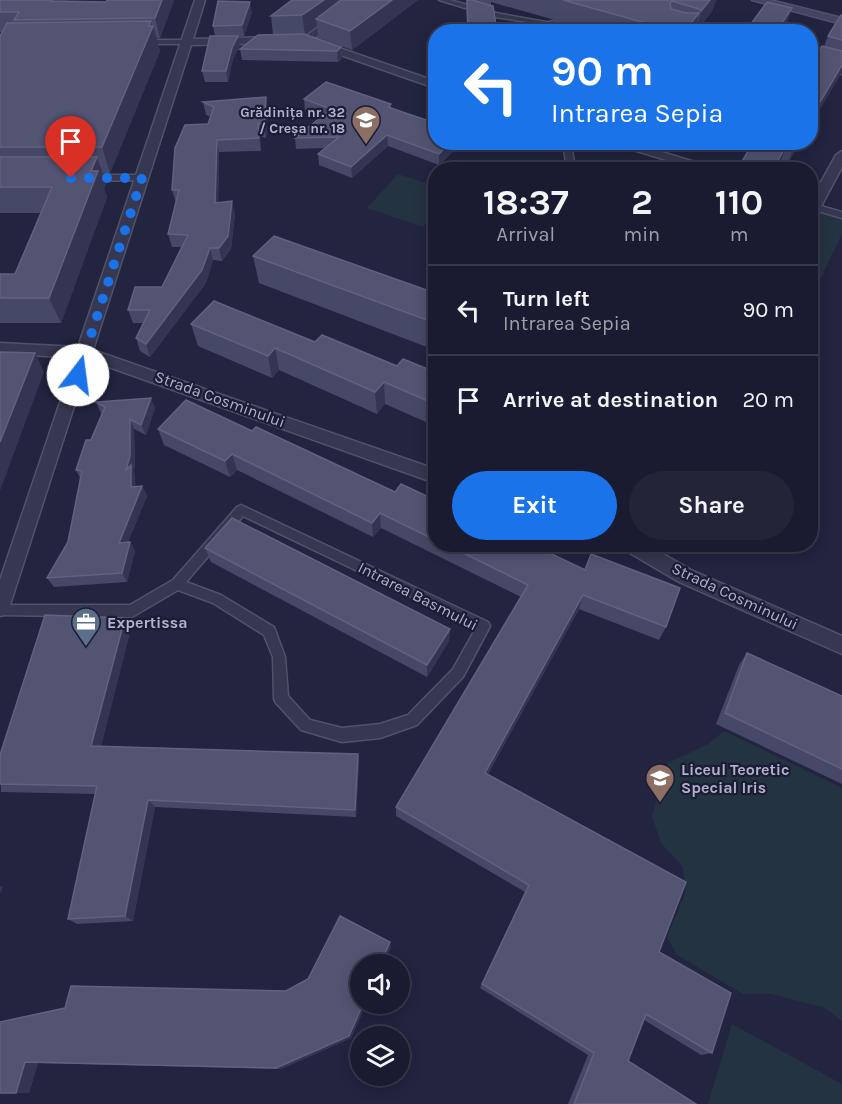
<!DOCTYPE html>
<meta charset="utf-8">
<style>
body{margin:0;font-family:Karla,sans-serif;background:#232438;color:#f1f3f6;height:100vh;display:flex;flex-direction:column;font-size:22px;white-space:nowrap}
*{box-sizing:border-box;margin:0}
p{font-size:20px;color:#9fa1ab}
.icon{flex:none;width:33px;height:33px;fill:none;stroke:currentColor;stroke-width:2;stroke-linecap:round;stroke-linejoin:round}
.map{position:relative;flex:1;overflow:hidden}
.side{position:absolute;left:428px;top:162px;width:390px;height:390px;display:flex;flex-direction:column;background:#1a1b30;border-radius:24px;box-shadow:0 3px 15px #0003,0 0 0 2px #38394c}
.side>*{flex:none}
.top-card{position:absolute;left:428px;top:24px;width:390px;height:126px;border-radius:24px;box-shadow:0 3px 15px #0003,0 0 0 2px #38394c;background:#1a73e8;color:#fff;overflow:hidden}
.buttons{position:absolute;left:350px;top:954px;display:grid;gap:12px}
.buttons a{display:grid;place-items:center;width:60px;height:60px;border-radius:50%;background:#1a1b30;box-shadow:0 3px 15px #0003,0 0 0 2px #38394c;font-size:30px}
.pin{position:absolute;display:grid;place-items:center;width:51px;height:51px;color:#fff;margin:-62px -26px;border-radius:50% 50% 50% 0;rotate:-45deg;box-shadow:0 0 6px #0007}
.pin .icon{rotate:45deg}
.me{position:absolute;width:66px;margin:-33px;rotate:15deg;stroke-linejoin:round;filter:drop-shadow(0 0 4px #0008)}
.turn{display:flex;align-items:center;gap:21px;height:126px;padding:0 24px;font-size:27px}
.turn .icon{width:78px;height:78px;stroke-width:2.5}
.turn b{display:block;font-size:42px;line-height:51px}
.eta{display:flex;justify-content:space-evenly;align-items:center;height:102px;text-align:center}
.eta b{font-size:36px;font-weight:700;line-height:42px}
.button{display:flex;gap:12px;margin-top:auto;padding:12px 24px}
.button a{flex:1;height:69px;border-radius:36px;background:#1a73e8;color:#fff;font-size:24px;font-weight:700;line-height:69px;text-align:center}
.button a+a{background:#232438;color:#f1f3f6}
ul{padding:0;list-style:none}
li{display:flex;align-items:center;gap:18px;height:90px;padding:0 24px;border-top:2px solid #38394c}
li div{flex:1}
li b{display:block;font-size:22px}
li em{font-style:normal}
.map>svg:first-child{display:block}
</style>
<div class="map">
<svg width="842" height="1104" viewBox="0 0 842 1104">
<rect width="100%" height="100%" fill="#222440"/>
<g fill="#243341">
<polygon points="398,174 435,186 435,212 423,227 367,208"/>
<polygon points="814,207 842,215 842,234 810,301 810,214"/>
<polygon points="724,731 842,788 842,1021 825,1008 771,994 743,994 677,955 667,937 685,894 683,867 661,843 652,816 668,763 708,744"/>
<polygon points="732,1024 842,1084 842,1104 708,1104"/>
</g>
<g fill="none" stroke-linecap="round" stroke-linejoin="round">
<g stroke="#51526a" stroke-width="3">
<g id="service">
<polygon points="439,0 450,0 496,13 557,24 553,26 495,17"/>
<polygon points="327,20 334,22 310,42 304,42 304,38"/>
<polygon points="139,40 186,40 190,42 186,44 139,44"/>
<polygon points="810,61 842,70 842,74 810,65"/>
<polygon points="563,142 571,142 575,170 567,170"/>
<polygon points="142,175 146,178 145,180 89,181 85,178 89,175"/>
<polygon points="814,204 842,212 842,218 811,209 810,206"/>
<path d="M 241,505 L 488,622 L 490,626 L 488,630 L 463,677 L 417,725 L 380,738 L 342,742 L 301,730 L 276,703 L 274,699 L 273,657 L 264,635 L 213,603 L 178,590 L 132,617 L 0,615 L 0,605 L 130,605 L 173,580 L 237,507 ZM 243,516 L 476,628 L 453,669 L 408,715 L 380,724 L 342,728 L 310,720 L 288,696 L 285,657 L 274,627 L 221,595 L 186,582 Z"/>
</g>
</g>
<g stroke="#51526a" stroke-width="3">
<g id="minor">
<polygon points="195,0 205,0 193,39 274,37 279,40 274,43 191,45 93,350 435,469 435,483 89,360 9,608 7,614 0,616 0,580 75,358 0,353 0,343 78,347"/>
<polygon points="553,21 583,30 584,32 566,32 549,26 549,22"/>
<polygon points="319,41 435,81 435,88 315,46 315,42"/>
<polygon points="607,142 629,142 721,170 699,170"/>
<polygon points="842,151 842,167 817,214 810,218 810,202 836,155"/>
<polygon points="620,544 646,544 691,570 842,636 842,654 679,582 623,549"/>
</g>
</g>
<g stroke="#51526a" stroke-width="3">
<polygon id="secondary" points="752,0 770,0 842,18 842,24"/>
</g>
<use href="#service" fill="#363750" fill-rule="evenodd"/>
<use href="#minor" fill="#363750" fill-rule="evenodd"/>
<use href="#secondary" fill="#444463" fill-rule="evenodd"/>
</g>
<g fill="#464867">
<polygon points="0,0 68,0 67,1 106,2 107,0 174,0 160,38 156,38 160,51 110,173 102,173 106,183 104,189 107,197 61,323 0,323 0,274 15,274 41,213 0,213 0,36 2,32 0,32"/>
<polygon points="292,0 418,0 352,50 318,38 317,26 305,35 341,47 342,58 338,62 242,60 240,49 273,35 271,16"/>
<polygon points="466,0 716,0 712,11 696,32 597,32 491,2 491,6 467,28"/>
<polygon points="252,12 244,36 238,36 240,46 233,59 228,82 205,82 202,71 215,36 213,26"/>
<polygon points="842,16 842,71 840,76 824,46 828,36"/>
<polygon points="304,99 391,104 391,108 435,142 461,142 461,144 439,165 388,146 352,178 319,165 318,154 324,148 296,149 295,138 322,116 305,110"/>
<polygon points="203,102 268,109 266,138 260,136 261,151 219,152 218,203 235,214 231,249 222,261 213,260 206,283 150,357 140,351 136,338 144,323 133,323 128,310 162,287 181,247 172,247 168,234 176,203 172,190 208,124 211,117 206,115"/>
<polygon points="461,142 495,142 495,151 462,152"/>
<polygon points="673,142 706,142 700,152"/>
<polygon points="760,142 800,142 787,165 780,163 777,170 737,170 757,150"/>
<polygon points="253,256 435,293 432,349 259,283"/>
<polygon points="191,324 315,342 397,366 435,372 435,426 385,404 377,414 279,370 272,378 198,346"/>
<polygon points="96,402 155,408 146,435 134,429 135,466 133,471 135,475 135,487 142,486 147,496 128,542 130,542 135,551 127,582 54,587 47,578 68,542 80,478 76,470 102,414 101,413"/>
<polygon points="158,429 252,431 395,492 435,500 435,544 531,544 666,627 659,640 579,609 488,774 659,952 712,1053 701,1055 644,1020 628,1061 696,1104 568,1104 588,1055 480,988 525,892 396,816 396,807 521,597 381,528 373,537 237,470 230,477 164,445"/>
<polygon points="205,548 450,629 449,641 427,677 211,562"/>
<polygon points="125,618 131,628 101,746 358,754 359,762 356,817 155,807 133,921 77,924 68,919 96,794 1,792 0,755"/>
<polygon points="747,653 842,696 842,784 716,724 739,665"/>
<polygon points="391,947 383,964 360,964 360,1004 366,1004 351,1038 281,1069 38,1063 29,1093 0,1022 286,991"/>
</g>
<g fill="#333553">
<polygon points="52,0 68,0 59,19 51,1"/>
<polygon points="162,0 174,0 160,38 155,18"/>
<polygon points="324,0 352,0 316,19 317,26 305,35 302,15"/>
<polygon points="392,0 418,0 352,50 350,31"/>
<polygon points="710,0 716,0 712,11 695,32 701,11"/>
<polygon points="250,2 252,12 244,36 242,25"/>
<polygon points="792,8 784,32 776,32"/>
<polygon points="699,13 695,32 684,32"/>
<polygon points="151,21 153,28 153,26 160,51 110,173 102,147"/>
<polygon points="238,36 240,46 233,59 228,82 226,71 232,48"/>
<polygon points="341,47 342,58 338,62 337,51"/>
<polygon points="842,65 842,71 840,76 810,126 810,119"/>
<polygon points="266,97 268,109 266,138 264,125"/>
<polygon points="258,123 260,136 261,151 259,138"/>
<polygon points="387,135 388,146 352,178 351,167"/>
<polygon points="217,140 219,152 218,216 215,203"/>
<polygon points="451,142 461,142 461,144 439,165 439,154"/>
<polygon points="703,142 706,142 700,152"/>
<polygon points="788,142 780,163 777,170 773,170"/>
<polygon points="796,142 800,142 787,165"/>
<polygon points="97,157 106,183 104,189 107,197 61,323 49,298 91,171"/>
<polygon points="232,201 235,214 231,249 222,261 219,248"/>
<polygon points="210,248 213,260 206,283 150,357 146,344"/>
<polygon points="435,319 435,345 432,349 432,322"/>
<polygon points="275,348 279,370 272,378 268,356"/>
<polygon points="35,353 44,372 0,491 0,442"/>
<polygon points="384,382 385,404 377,414 375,392"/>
<polygon points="151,398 155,408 146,435 141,425"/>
<polygon points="130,419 134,429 135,466 133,471 135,475 136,497 131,487 126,470"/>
<polygon points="232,454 237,470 230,477 225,461"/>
<polygon points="142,486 147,496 124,552 119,543"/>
<polygon points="380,513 381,528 373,537 372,523"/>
<polygon points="130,542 135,551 127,582 122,573"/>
<polygon points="583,595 579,609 483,782 485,773"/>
<polygon points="125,618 131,628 99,754 91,746"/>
<polygon points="450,629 449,641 427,677 427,665"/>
<polygon points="358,754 359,762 356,817 355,810"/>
<polygon points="148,800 155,807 133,921 125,916"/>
<polygon points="0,886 3,887 0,894"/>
<polygon points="390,942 391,947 383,964 380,964"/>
<polygon points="363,1004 366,1004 351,1038 281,1069 276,1068"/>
<polygon points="25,1062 38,1063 29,1093 16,1093"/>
</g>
<g fill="#525472" stroke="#616280" stroke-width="1.5">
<polygon points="0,0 52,0 51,1 106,2 107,0 162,0 155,18 14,20 19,12 0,12"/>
<polygon points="292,0 324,0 302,15 271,16"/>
<polygon points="341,0 392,0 350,31 316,19"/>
<polygon points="467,0 472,0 493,6 497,32 452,32 452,28 468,28"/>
<polygon points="563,0 710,0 701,11 699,9 672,1 670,3 671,9 686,13 699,13 684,32 678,32"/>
<polygon points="218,1 250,2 242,25 213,26"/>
<polygon points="767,2 792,8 776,32 745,32"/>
<polygon points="841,15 842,16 842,40 828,36"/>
<polygon points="151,21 149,26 153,26 102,147 0,147 0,36 7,23"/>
<polygon points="304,34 341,47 337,51 240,49 258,35"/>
<polygon points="210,36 238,36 232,48 226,71 202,71"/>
<polygon points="822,46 842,51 842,65 810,119 810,65"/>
<polygon points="326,82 391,104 388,107 435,123 435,142 451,142 439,154 387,135 351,167 318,154 339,137 295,138 331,109 304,99"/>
<polygon points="266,97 264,125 258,123 259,138 217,140 215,203 232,201 228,236 219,248 210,248 202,270 146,344 136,338 150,310 128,310 135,287 162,287 188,235 168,234 179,190 172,190 175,148 185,125 208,124 214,107 203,102"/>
<polygon points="462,142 495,142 496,146 463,146"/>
<polygon points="760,142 788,142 773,170 737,170 748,151 773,149 759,144"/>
<polygon points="0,157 97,157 91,171 98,171 49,298 0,298 0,274 15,274 52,187 0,187"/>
<polygon points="274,236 435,293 435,319 432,322 253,256"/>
<polygon points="214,301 315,342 322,335 397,366 403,359 435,372 435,404 384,382 375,392 275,348 268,356 191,324"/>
<polygon points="0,352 35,353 0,442"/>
<polygon points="151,398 141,425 130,419 130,456 126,470 131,465 131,487 142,486 119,543 130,542 122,573 47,578 68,542 82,471 76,470 86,440 91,440 105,407 96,402"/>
<polygon points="186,400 252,431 256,427 395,492 401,484 435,500 435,540 380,513 372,523 232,454 225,461 158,429"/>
<polygon points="232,518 450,629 427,665 205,548"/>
<polygon points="445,544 531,544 585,570 591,554 680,588 666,627 583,595 485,773 686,882 659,952 731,993 712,1053 646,1014 628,1061 696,1104 574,1104 594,1053 482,984 529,885 396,807 528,585"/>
<polygon points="45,615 125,618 91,746 358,754 355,810 148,800 125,916 68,919 97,786 0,784 0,755"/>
<polygon points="747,653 842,696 842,769 725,713"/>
<polygon points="340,916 390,942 380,964 360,964 360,1004 363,1004 349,1036 276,1068 25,1062 16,1093 0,1093 0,1022 65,1008 71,986 286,991 308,979"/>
</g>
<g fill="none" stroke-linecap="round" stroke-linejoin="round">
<polyline stroke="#1a73e8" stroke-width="10" stroke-dasharray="0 18" points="71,178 142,178 78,375"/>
</g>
<defs>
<g id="school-pin" transform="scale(1.5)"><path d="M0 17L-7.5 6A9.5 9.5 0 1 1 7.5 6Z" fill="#8d6e63" stroke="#1b1c35"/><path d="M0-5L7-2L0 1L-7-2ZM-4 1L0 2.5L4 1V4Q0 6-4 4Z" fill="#fff"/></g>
<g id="office-pin" transform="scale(1.5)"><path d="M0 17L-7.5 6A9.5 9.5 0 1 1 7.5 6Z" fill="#5c6f8a" stroke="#1b1c35"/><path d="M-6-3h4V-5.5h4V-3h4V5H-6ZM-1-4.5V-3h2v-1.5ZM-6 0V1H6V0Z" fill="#fff"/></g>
</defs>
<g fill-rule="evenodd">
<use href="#school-pin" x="366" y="120"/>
<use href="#office-pin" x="86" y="622"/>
<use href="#school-pin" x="660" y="778"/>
</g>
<g text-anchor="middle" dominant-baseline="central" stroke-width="4.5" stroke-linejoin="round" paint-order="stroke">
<g font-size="14" font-weight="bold" fill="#b2b3ca" stroke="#1b1c35" text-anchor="end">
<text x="345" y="112">Grădinița nr. 32<tspan x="345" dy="16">/ Creșa nr. 18</tspan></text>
</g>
<g font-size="16" fill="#b2b3ca" stroke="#1b1c35">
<text transform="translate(220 399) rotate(20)">Strada Cosminului</text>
<text transform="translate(418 596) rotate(27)">Intrarea Basmului</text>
<text transform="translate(735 596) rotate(25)">Strada Cosminului</text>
</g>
<g font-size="16" font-weight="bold" fill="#b2b3ca" stroke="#1b1c35" text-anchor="start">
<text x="107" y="622">Expertissa</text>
<text x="681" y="769">Liceul Teoretic<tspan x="681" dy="18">Special Iris</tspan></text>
</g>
</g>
</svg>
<div class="buttons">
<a><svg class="icon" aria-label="sound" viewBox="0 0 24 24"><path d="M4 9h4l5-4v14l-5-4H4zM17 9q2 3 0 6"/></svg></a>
<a><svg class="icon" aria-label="layers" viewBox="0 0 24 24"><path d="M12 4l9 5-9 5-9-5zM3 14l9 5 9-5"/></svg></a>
</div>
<div class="pin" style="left:71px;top:178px;background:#d93025"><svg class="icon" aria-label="arrive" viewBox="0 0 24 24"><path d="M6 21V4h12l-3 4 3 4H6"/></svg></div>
<svg class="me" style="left:78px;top:375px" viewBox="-20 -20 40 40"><circle r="19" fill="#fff"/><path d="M0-13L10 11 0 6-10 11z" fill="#1a73e8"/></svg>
<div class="top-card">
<div class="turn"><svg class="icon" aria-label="left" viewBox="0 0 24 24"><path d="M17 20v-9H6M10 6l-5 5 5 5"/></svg><div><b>90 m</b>Intrarea Sepia</div></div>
</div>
<section class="side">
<div class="eta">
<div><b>18:37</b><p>Arrival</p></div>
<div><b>2</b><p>min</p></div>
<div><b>110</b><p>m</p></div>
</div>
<ul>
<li><svg class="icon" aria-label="left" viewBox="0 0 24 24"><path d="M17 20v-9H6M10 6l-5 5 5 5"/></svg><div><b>Turn left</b><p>Intrarea Sepia</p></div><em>90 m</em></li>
<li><svg class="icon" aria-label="arrive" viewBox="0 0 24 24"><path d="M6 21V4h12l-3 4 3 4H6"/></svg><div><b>Arrive at destination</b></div><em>20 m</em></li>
</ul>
<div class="button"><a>Exit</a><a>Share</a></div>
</section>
</div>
